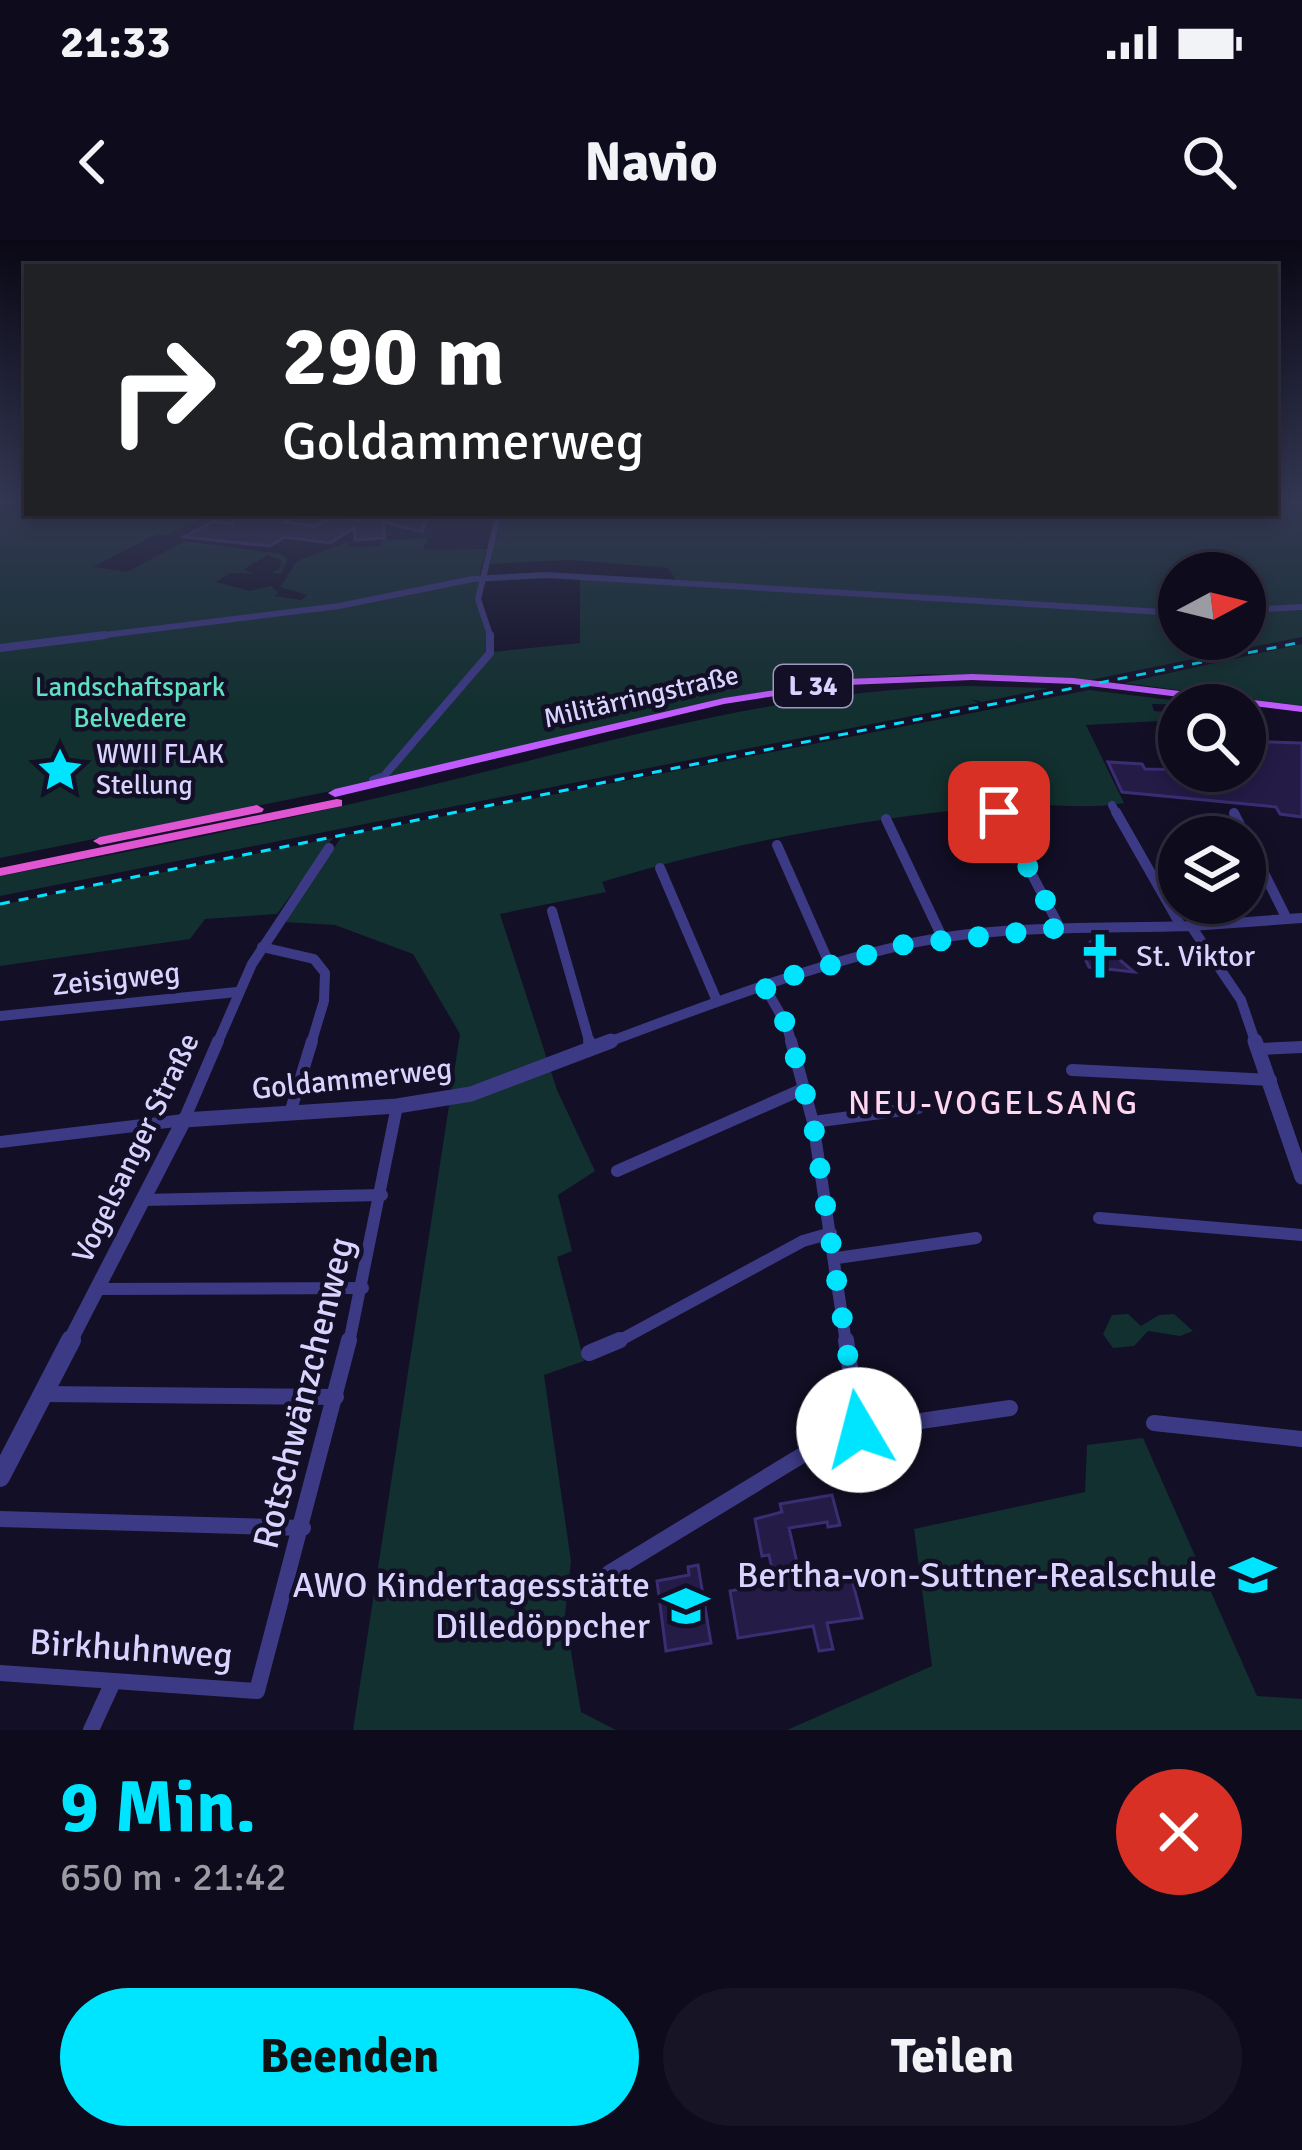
<!DOCTYPE html>
<html lang="de">
<meta charset="utf-8">
<style>
body{margin:0;font-family:Signika,sans-serif;background:#171425;color:#f1f3f6;height:100vh;display:flex;flex-direction:column;font-size:45px;white-space:nowrap}
*{box-sizing:border-box;margin:0}
p{font-size:39px;color:#9b9ba3}
.icon{flex:none;width:66px;height:66px;fill:none;stroke:currentColor;stroke-width:2;stroke-linecap:round;stroke-linejoin:round}
.map{position:relative;height:1490px;overflow:hidden}
.details{display:flex;flex-direction:column;background:#0e0b1c;flex:1}
.details>*{flex:none}
.top-card{position:absolute;left:24px;top:24px;width:1254px;height:252px;border-radius:0px;box-shadow:0 6px 18px #0003,0 0 0 3px #2e2b3b;background:#202124;color:#fff;overflow:hidden}
.needle{width:78px;rotate:83deg}
.fabs{position:absolute;left:1158px;top:312px;display:grid;gap:24px}
.fabs a{display:grid;place-items:center;width:108px;height:108px;border-radius:50%;background:#0e0b1c;box-shadow:0 6px 18px #0003,0 0 0 3px #2e2b3b;font-size:60px}
.pin{position:absolute;display:grid;place-items:center;width:102px;height:102px;color:#fff;margin:-51px;border-radius:24px;box-shadow:0 6px 18px #0006}
.me{position:absolute;width:132px;margin:-66px;rotate:352deg;stroke-linejoin:round;filter:drop-shadow(0 0 9px #0008)}
.turn{display:flex;align-items:center;gap:42px;height:252px;padding:0 60px;font-size:54px}
.turn .icon{width:156px;height:156px;stroke-width:2.5}
.turn b{display:block;font-size:84px;line-height:102px}
.round{display:grid;place-items:center;flex:none;width:126px;height:126px;border-radius:63px;background:#171425}
.head{display:flex;align-items:center;justify-content:space-between;height:204px;padding:0 60px}
h1{font-size:72px;font-weight:700;line-height:90px;color:#00e5ff}
.button{display:flex;gap:24px;margin-top:auto;padding:24px 60px}
.button a{flex:1;height:138px;border-radius:72px;background:#00e5ff;color:#111;font-size:48px;font-weight:700;line-height:138px;text-align:center}
.button a+a{background:#171425;color:#f1f3f6}
.status{display:flex;justify-content:space-between;align-items:center;height:84px;padding:0 60px;background:#0e0b1c;direction:ltr}
.status svg{height:33px;fill:currentColor}
header{display:flex;justify-content:space-between;align-items:center;height:156px;padding:0 60px;background:#0e0b1c;font-size:54px;font-weight:700}
.map>svg:first-child{display:block}
</style>
<div class="status"><b>21:33</b><svg viewBox="0 0 49 12"><path d="M0 12V9h3v3zM5 12V6h3v6zM10 12V3h3v9zM15 12V0h3v12zM26 1h20v11H26zM47 4h2v5h-2z"/></svg></div>
<header><svg class="icon" aria-label="back" viewBox="0 0 24 24"><path d="M15 5l-7 7 7 7"/></svg>Navio<svg class="icon" aria-label="search" viewBox="0 0 24 24"><circle cx="10" cy="10" r="6"/><path d="M15 15l6 6"/></svg></header>
<div class="map">
<svg width="1302" height="1490" viewBox="0 0 1302 1490">
<rect width="100%" height="100%" fill="#130f26"/>
<g fill="#12302f" fill-rule="evenodd">
<path d="M 0,261 L 27,261 L 27,273 L 216,273 L 166,295 L 157,294 L 93,327 L 127,332 L 185,301 L 280,314 L 288,319 L 281,334 L 271,333 L 280,328 L 281,320 L 268,315 L 244,329 L 253,334 L 230,333 L 216,342 L 250,351 L 271,346 L 278,353 L 274,356 L 301,360 L 307,355 L 280,347 L 297,321 L 348,302 L 349,307 L 381,306 L 381,300 L 427,298 L 423,310 L 487,309 C 472,348 480,373 492,412 L 580,403 L 580,336 L 678,343 L 668,328 L 570,320 L 490,324 L 503,273 L 1275,273 L 1275,261 L 1302,261 L 1302,397 L 1090,440 L 926,434 L 802,443 L 331,551 L 0,618 ZM 1179,333 L 1245,333 L 1245,399 L 1179,399 Z"/>
<polygon points="1302,404 1302,466 1124,443"/>
<path d="M 968,446 L 1049,448 L 982,462 L 971,459 L 978,463 L 0,656 L 0,636 C 153,608 305,576 456,539 C 627,497 791,449 968,446 Z"/>
<path d="M 1089,450 L 1211,465 L 1152,464 L 1154,471 L 1179,473 L 1179,480 L 1086,485 L 1124,563 C 1082,571 1037,561 994,566 C 861,579 730,603 602,642 L 606,652 L 500,674 L 557,850 L 595,931 L 558,955 L 572,1011 L 557,1017 L 584,1121 L 544,1135 L 571,1321 L 565,1375 L 581,1472 L 616,1490 L 353,1490 L 460,794 L 413,714 L 335,685 L 284,682 L 342,596 Z"/>
<polygon points="333,598 277,674 205,679 190,699 0,726 0,665"/>
<polygon points="1128,1074 1141,1086 1159,1075 1174,1074 1193,1091 1180,1096 1148,1091 1134,1106 1113,1108 1103,1094 1112,1075"/>
<polygon points="1143,1198 1257,1456 1302,1459 1302,1490 787,1490 932,1426 914,1289 1085,1252 1087,1205"/>
</g>
<g fill="#241b47" stroke="#3b2d73" stroke-width="3">
<polygon points="234,273 302,273 286,282 314,286 335,276 360,281 361,273 427,279 422,292 383,282 385,298 355,300 354,288 330,303 285,297 269,306 184,297 214,281 233,284"/>
<polygon points="1245,501 1302,503 1302,577 1280,574 1276,567 1122,552 1108,522 1142,524 1145,529 1245,531"/>
<polygon points="1093,700 1112,707 1114,715 1134,732 1089,727 1081,710"/>
<polygon points="832,1255 840,1285 828,1287 827,1282 789,1288 801,1340 850,1332 862,1378 827,1383 833,1409 819,1411 813,1386 738,1398 730,1351 775,1343 769,1315 762,1316 755,1279 782,1272 780,1264"/>
<polygon points="698,1325 711,1403 666,1411 657,1341 689,1335 688,1327"/>
</g>
<g fill="none" stroke-linecap="round" stroke-linejoin="round">
<g stroke="#3d3a85" stroke-width="6">
<polyline points="1245,370 1302,367"/>
<polyline points="81,398 339,366 473,339 547,335 1179,373"/>
<polyline points="491,398 478,359 499,273"/>
</g>
<g stroke="#3d3a85" stroke-width="8">
<polyline points="0,408 105,395"/>
<polyline points="373,540 384,536 490,413 490,395"/>
<polyline points="1112,565 1117,575"/>
</g>
<g stroke="#3d3a85" stroke-width="10">
<polyline points="999,572 1060,688"/>
<polyline points="1116,572 1181,686"/>
<polyline points="1234,573 1287,679"/>
<polyline points="886,579 943,699"/>
<polyline points="777,605 829,723"/>
<polyline points="660,628 717,761"/>
<polyline points="552,671 590,804"/>
<polyline points="1191,686 1302,678"/>
<polyline points="262,707 314,719 325,733 324,761 311,804"/>
<polyline points="763,744 786,784 792,804"/>
<polyline points="0,776 237,752"/>
<polyline points="217,804 252,724 329,608"/>
</g>
<g stroke="#3d3a85" stroke-width="12">
<polyline points="589,801 591,809"/>
<polyline points="791,801 813,882 846,1103"/>
<polyline points="1260,809 1302,807"/>
<polyline points="1072,830 1271,840"/>
<polyline points="290,873 312,801"/>
<polyline points="813,882 918,868"/>
<polyline points="0,902 184,880 218,801"/>
<polyline points="617,931 803,849"/>
<polyline points="142,960 382,955"/>
<polyline points="1099,978 1302,995"/>
<polyline points="837,1018 976,998"/>
<polyline points="98,1049 363,1048"/>
<polyline points="349,1103 397,866"/>
<polyline points="615,1103 803,1001 831,993"/>
</g>
<g stroke="#3d3a85" stroke-width="16">
<polyline points="589,1113 620,1100"/>
<polyline points="45,1154 336,1157"/>
<polyline points="1154,1183 1302,1199"/>
<polyline points="859,1190 1010,1168"/>
<polyline points="0,1279 303,1288"/>
<polyline points="609,1333 819,1205 859,1190 846,1100"/>
<polyline points="0,1433 257,1451 349,1100"/>
<polyline points="91,1490 113,1442"/>
</g>
<path stroke="#3d3a85" stroke-width="10" d="M 603,804 C 700,768 797,730 899,706 C 993,684 1094,689 1191,686 L 1241,760 L 1256,804"/>
<g stroke="#3d3a85" stroke-width="15">
<polyline points="1255,801 1302,937"/>
<polyline points="69,1103 184,880 397,866 471,854 611,801"/>
</g>
<polyline stroke="#3d3a85" stroke-width="20" points="0,1237 71,1100"/>
<polygon fill="#c25bff" fill-rule="evenodd" points="972,434 1073,438 1302,466 1302,472 1073,444 972,440 846,445 724,464 335,557 328,553 335,549 724,458 846,439"/>
<g fill="#e055d1" fill-rule="evenodd">
<polygon points="337,559 342,560 342,566 0,636 0,628"/>
<polygon points="257,565 264,569 262,572 100,605 93,601 100,597"/>
</g>
<polyline stroke="#00e5ff" stroke-width="3" stroke-dasharray="10 9" stroke-linecap="butt" points="0,664 1302,402"/>
</g>
<linearGradient id="sky" x2="0" y2="1"><stop stop-color="#0a0815"/><stop offset="0.56" stop-color="#333752"/><stop offset="1" stop-color="#333752" stop-opacity="0"/></linearGradient>
<rect width="1302" height="469" fill="url(#sky)"/>
<g fill="none" stroke-linecap="round" stroke-linejoin="round">
<polyline stroke="#00e5ff" stroke-width="21" stroke-dasharray="0 37.8" points="859,1190 813,882 786,784 763,744 902,705 1060,688 999,572"/>
</g>
<defs>
<g id="sight-bare" transform="scale(3.6)"><path d="M0-6L1.8-2.2L6-1.7L2.9 1.2L3.7 5.4L0 3.3L-3.7 5.4L-2.9 1.2L-6-1.7L-1.8-2.2Z" fill="#00e5ff" stroke="#130f26" stroke-width="2.5" paint-order="stroke"/></g>
<g id="church-bare" transform="scale(3.6)"><path d="M-1.2-6h2.4v3.5h3.3v2.4h-3.3V6h-2.4V-.1h-3.3v-2.4h3.3Z" fill="#00e5ff" stroke="#130f26" stroke-width="2.5" paint-order="stroke"/></g>
<g id="school-bare" transform="scale(3.6)"><path d="M0-5L7-2L0 1L-7-2ZM-4 1L0 2.5L4 1V4Q0 6-4 4Z" fill="#00e5ff" stroke="#130f26" stroke-width="2.5" paint-order="stroke"/></g>
</defs>
<g fill-rule="evenodd">
<use href="#sight-bare" x="60" y="530"/>
<use href="#church-bare" x="1100" y="716"/>
<use href="#school-bare" x="1253" y="1335"/>
<use href="#school-bare" x="686" y="1366"/>
</g>
<g text-anchor="middle" dominant-baseline="central" stroke-width="9" stroke-linejoin="round" paint-order="stroke">
<rect fill="#130f26" stroke="#9e99be" stroke-width="3" x="774" y="425" width="78" height="42" rx="9"/>
<g font-size="27" font-weight="bold" fill="#d9d4ff">
<text x="813" y="446">L 34</text>
</g>
<g font-size="27" fill="#5fe0c0" stroke="#130f26">
<text x="130" y="447">Landschaftspark<tspan x="130" dy="31">Belvedere</tspan></text>
</g>
<g font-size="27" fill="#d9d4ff" stroke="#130f26">
<text transform="translate(641 457) rotate(-13)">Militärringstraße</text>
</g>
<g font-size="27" fill="#d9d4ff" stroke="#130f26" text-anchor="start">
<text x="96" y="514">WWII FLAK<tspan x="96" dy="31">Stellung</tspan></text>
</g>
<g font-size="30" fill="#d9d4ff" stroke="#130f26" text-anchor="start">
<text x="1136" y="716">St. Viktor</text>
</g>
<g font-size="30" fill="#d9d4ff" stroke="#130f26">
<text transform="translate(116 739) rotate(-6)">Zeisigweg</text>
<text transform="translate(352 839) rotate(-6)">Goldammerweg</text>
<text transform="translate(136 908) rotate(-64)">Vogelsanger Straße</text>
</g>
<g font-size="33" letter-spacing="3" fill="#ffd6f0" stroke="#130f26">
<text x="994" y="863">NEU-VOGELSANG</text>
</g>
<g font-size="36" fill="#d9d4ff" stroke="#130f26">
<text transform="translate(304 1153) rotate(-76)">Rotschwänzchenweg</text>
<text transform="translate(131 1409) rotate(4)">Birkhuhnweg</text>
</g>
<g font-size="36" fill="#d9d4ff" stroke="#130f26" text-anchor="end">
<text x="1217" y="1335">Bertha-von-Suttner-Realschule</text>
<text x="650" y="1345">AWO Kindertagesstätte<tspan x="650" dy="41">Dilledöppcher</tspan></text>
</g>
</g>
</svg>
<div class="fabs">
<a><svg class="needle" viewBox="-14 -14 28 28"><path d="M0-13l5 13h-10z" fill="#e53935"/><path d="M0 13l5-13h-10z" fill="#9b9ba3"/></svg></a>
<a><svg class="icon" aria-label="search" viewBox="0 0 24 24"><circle cx="10" cy="10" r="6"/><path d="M15 15l6 6"/></svg></a>
<a><svg class="icon" aria-label="layers" viewBox="0 0 24 24"><path d="M12 4l9 5-9 5-9-5zM3 14l9 5 9-5"/></svg></a>
</div>
<div class="pin" style="left:999px;top:572px;background:#d93025"><svg class="icon" aria-label="arrive" viewBox="0 0 24 24"><path d="M6 21V4h12l-3 4 3 4H6"/></svg></div>
<svg class="me" style="left:859px;top:1190px" viewBox="-20 -20 40 40"><circle r="19" fill="#fff"/><path d="M0-13L10 11 0 6-10 11z" fill="#00e5ff"/></svg>
<div class="top-card">
<div class="turn"><svg class="icon" aria-label="right" viewBox="0 0 24 24"><path d="M7 20v-9h11M14 6l5 5-5 5"/></svg><div><b>290 m</b>Goldammerweg</div></div>
</div>
</div>
<section class="details">
<div class="head"><div><h1>9 Min.</h1><p>650 m · 21:42</p></div><a class="round" style="background:#d93025;color:#fff"><svg class="icon" aria-label="close" viewBox="0 0 24 24"><path d="M6 6l12 12M18 6L6 18"/></svg></a></div>
<div class="button"><a>Beenden</a><a>Teilen</a></div>
</section>
